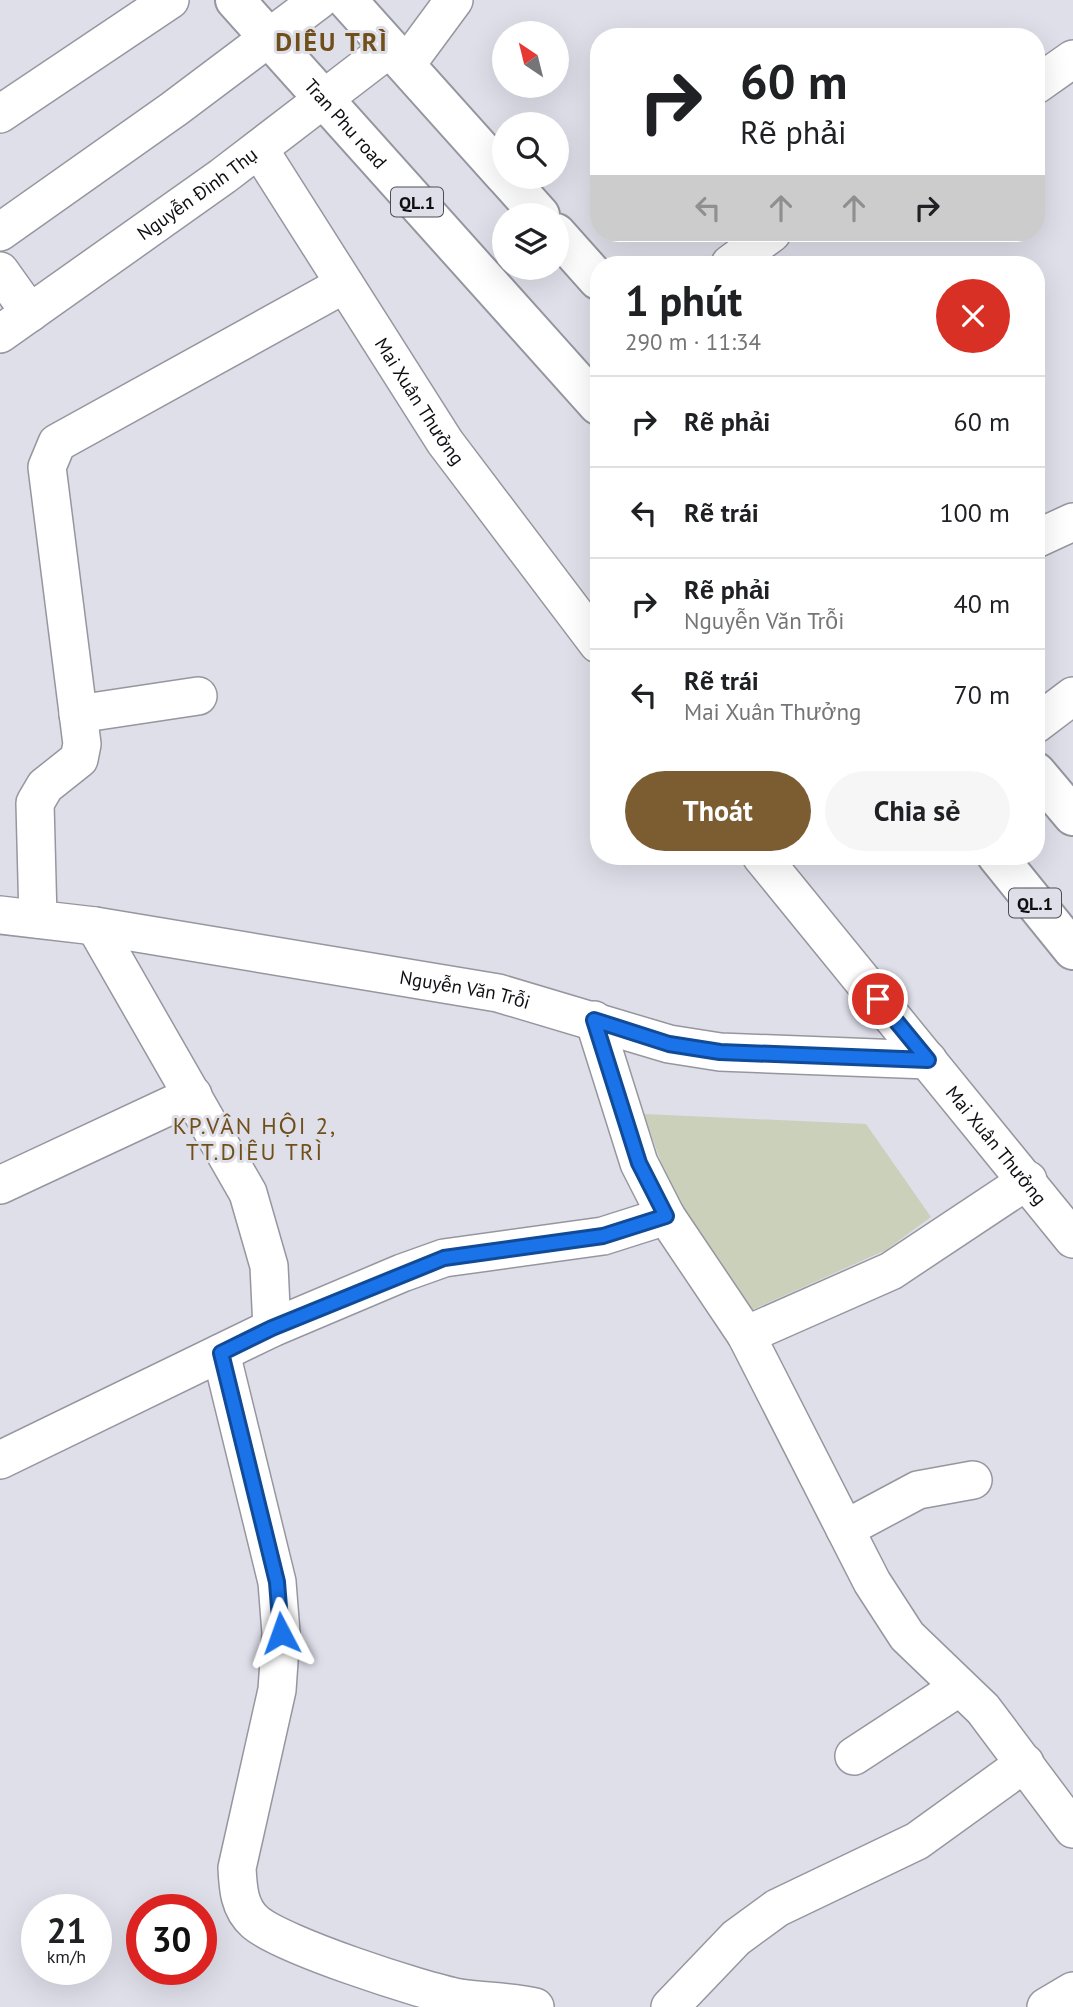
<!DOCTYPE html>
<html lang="vi">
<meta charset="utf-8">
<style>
body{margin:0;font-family:"PT Sans",sans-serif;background:#f6f6f6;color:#202124;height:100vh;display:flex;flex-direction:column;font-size:26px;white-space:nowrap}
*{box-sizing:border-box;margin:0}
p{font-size:23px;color:#757577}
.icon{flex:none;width:38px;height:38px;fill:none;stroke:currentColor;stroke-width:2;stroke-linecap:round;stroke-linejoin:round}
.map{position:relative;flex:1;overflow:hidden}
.sheet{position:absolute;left:590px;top:256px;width:455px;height:609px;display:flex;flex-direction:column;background:#fff;border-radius:28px;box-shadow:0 7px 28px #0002}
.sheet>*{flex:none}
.top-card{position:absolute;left:590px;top:28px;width:455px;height:214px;border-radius:28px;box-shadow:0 7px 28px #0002;background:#fff;color:#202124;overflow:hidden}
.needle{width:46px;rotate:325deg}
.fabs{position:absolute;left:492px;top:21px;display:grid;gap:14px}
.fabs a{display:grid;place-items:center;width:77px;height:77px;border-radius:50%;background:#fff;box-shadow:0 7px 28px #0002;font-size:35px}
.speed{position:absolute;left:21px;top:1894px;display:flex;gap:14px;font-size:35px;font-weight:700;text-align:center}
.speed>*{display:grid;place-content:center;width:91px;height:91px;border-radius:50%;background:#fff;box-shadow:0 7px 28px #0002;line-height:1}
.speed small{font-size:18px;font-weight:400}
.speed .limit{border:10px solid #d22;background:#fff;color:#111}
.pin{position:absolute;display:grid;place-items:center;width:60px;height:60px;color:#fff;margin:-30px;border:4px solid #fff;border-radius:50%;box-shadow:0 2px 7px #0007}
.me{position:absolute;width:77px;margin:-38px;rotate:356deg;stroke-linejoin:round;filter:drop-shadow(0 0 5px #0008)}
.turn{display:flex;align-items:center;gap:24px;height:147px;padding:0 35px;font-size:32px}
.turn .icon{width:91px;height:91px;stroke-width:2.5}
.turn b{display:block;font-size:49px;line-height:60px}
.lanes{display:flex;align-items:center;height:66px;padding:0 35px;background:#0003;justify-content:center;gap:35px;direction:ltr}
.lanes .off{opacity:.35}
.round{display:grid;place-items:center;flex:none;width:74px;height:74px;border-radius:37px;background:#f6f6f6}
.headline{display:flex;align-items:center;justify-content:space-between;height:119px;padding:0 35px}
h1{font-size:42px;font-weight:800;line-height:52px}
.action{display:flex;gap:14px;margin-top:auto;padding:14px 35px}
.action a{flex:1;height:80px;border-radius:42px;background:#7b5d31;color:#fff;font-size:28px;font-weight:800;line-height:80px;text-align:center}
.action a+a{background:#f6f6f6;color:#202124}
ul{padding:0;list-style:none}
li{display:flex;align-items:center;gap:21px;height:91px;padding:0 35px;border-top:2px solid #e0e0e0}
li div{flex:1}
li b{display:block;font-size:26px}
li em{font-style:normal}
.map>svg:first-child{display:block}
</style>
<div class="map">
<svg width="1073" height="2007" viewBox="0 0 1073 2007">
<rect width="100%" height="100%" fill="#dedfe9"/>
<polygon fill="#cad0ba" points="644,1114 866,1124 931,1217 886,1250 745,1313 673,1196"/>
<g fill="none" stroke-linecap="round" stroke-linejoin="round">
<g stroke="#9696a0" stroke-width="40">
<g id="minor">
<polyline points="406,65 454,0"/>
<polyline points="1036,85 1073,59"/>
<polyline points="0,114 170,0"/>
<path id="s1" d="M 259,149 L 445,442 L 598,644"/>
<polyline points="0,232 174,109 319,0"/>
<polyline points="730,264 772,233"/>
<polyline points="0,271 30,313"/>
<path id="s2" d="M 0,334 L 223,176 L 390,48"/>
<polyline points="1036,539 1073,522"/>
<polyline points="78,714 198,696"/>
<polyline points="1036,724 1073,696"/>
<path id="s3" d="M 761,856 L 1073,1239"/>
<path id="s4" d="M 0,915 L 95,926 L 498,993 L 669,1044 L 720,1052 L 928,1060"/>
<polyline points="38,919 35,803 45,786 79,759 82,744 47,467 57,443 343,285"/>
<polyline points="95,926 248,1193 269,1266 272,1328"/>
<polyline points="594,1020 639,1163 666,1216 746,1335 872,1582 907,1636 983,1709 1073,1829"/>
<polyline points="0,1185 193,1095"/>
<polyline points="746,1335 891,1271 1028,1180"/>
<path d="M 221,1353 L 277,1582 L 281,1633 L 277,1690 L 237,1868 C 238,1888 239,1908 255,1922 C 281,1945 422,1991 460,1998 C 485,2002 510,2001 535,2007"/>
<polyline points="0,1460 272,1328 402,1273 444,1258 603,1236 666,1216"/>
<polyline points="845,1529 918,1490 973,1480"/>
<polyline points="854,1756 958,1688"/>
<polyline points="670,2007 736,1938 777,1908 917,1841 1025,1763"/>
<polyline points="1046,2007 1073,1991"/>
</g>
</g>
<g stroke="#9696a0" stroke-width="42">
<g id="highway">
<path id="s5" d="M 235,0 L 598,405"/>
<polyline points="347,0 504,175"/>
<polyline points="506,177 540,215"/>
<polyline points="556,233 598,280"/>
<polyline points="1036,772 1073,816"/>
<polyline points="997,856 1073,950"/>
</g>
</g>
<use href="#minor" stroke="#fff" stroke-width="37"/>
<use href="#highway" stroke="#fff" stroke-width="38"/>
</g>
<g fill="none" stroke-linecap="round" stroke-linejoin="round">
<g stroke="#114b97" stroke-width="18">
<polyline id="route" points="281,1633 277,1582 221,1353 272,1328 444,1258 603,1236 666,1216 639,1163 594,1020 669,1044 720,1052 928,1060 878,999"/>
</g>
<use href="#route" stroke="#1a73e8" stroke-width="12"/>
</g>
<g text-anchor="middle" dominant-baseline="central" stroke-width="6" stroke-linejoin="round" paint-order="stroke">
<g fill="#dedfe9" stroke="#4c4d52" stroke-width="2">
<rect x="391" y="187.5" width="52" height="29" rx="5"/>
<rect x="1009" y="888.5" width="52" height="29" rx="5"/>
</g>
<g font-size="18" font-weight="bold" fill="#0e0f12">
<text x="417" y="202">QL.1</text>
<text x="1035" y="903">QL.1</text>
</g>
<g font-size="19" fill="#0e0f12" stroke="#dedfe9">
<text stroke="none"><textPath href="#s5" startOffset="166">Tran Phu road</textPath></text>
<text stroke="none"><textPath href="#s2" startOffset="242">Nguyễn Đình Thụ</textPath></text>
<text stroke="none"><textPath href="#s1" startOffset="299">Mai Xuân Thưởng</textPath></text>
<text stroke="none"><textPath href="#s4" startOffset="471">Nguyễn Văn Trỗi</textPath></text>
<text stroke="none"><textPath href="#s3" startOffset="373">Mai Xuân Thưởng</textPath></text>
</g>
<g font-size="23" letter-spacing="2" fill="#704f1b" stroke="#dedfe9">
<text x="255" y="1125">KP.VÂN HỘI 2,<tspan x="255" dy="26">TT.DIÊU TRÌ</tspan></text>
</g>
<g font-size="26" font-weight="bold" letter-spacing="2" fill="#704f1b" stroke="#dedfe9">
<text x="332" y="41">DIÊU TRÌ</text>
</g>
</g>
</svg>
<div class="fabs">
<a><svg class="needle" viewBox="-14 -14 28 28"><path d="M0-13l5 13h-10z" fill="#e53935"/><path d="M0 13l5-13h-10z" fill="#757577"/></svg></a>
<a><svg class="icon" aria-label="search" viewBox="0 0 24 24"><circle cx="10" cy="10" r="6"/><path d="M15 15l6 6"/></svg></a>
<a><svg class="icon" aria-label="layers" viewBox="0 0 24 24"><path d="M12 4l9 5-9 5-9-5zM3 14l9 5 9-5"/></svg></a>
</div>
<div class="speed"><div>21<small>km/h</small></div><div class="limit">30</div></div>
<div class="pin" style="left:878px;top:999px;background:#d93025"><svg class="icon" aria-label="arrive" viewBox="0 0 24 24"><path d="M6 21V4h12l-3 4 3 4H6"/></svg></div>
<svg class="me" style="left:281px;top:1633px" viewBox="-20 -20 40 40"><path d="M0-17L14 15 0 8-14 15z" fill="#1a73e8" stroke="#fff" stroke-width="4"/></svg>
<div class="top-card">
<div class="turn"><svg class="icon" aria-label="right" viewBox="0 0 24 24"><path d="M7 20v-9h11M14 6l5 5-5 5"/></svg><div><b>60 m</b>Rẽ phải</div></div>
<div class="lanes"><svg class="icon off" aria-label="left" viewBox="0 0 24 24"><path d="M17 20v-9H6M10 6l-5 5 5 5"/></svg><svg class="icon off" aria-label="ahead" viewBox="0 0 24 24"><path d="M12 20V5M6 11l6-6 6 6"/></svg><svg class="icon off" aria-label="ahead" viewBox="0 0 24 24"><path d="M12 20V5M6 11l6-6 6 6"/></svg><svg class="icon" aria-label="right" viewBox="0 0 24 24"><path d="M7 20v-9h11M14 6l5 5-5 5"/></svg></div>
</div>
<section class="sheet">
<div class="headline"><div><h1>1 phút</h1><p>290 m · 11:34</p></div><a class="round" style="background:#d93025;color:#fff"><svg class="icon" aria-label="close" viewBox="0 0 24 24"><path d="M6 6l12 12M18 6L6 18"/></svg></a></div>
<ul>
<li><svg class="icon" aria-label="right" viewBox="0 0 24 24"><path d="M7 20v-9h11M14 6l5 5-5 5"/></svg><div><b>Rẽ phải</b></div><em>60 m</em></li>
<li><svg class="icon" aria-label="left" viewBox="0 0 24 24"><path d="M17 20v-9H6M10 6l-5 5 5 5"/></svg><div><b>Rẽ trái</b></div><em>100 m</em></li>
<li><svg class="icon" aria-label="right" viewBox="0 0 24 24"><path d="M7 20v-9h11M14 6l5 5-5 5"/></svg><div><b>Rẽ phải</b><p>Nguyễn Văn Trỗi</p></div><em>40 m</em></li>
<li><svg class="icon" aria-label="left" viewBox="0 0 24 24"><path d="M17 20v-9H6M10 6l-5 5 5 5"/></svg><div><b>Rẽ trái</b><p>Mai Xuân Thưởng</p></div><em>70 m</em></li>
</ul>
<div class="action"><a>Thoát</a><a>Chia sẻ</a></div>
</section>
</div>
